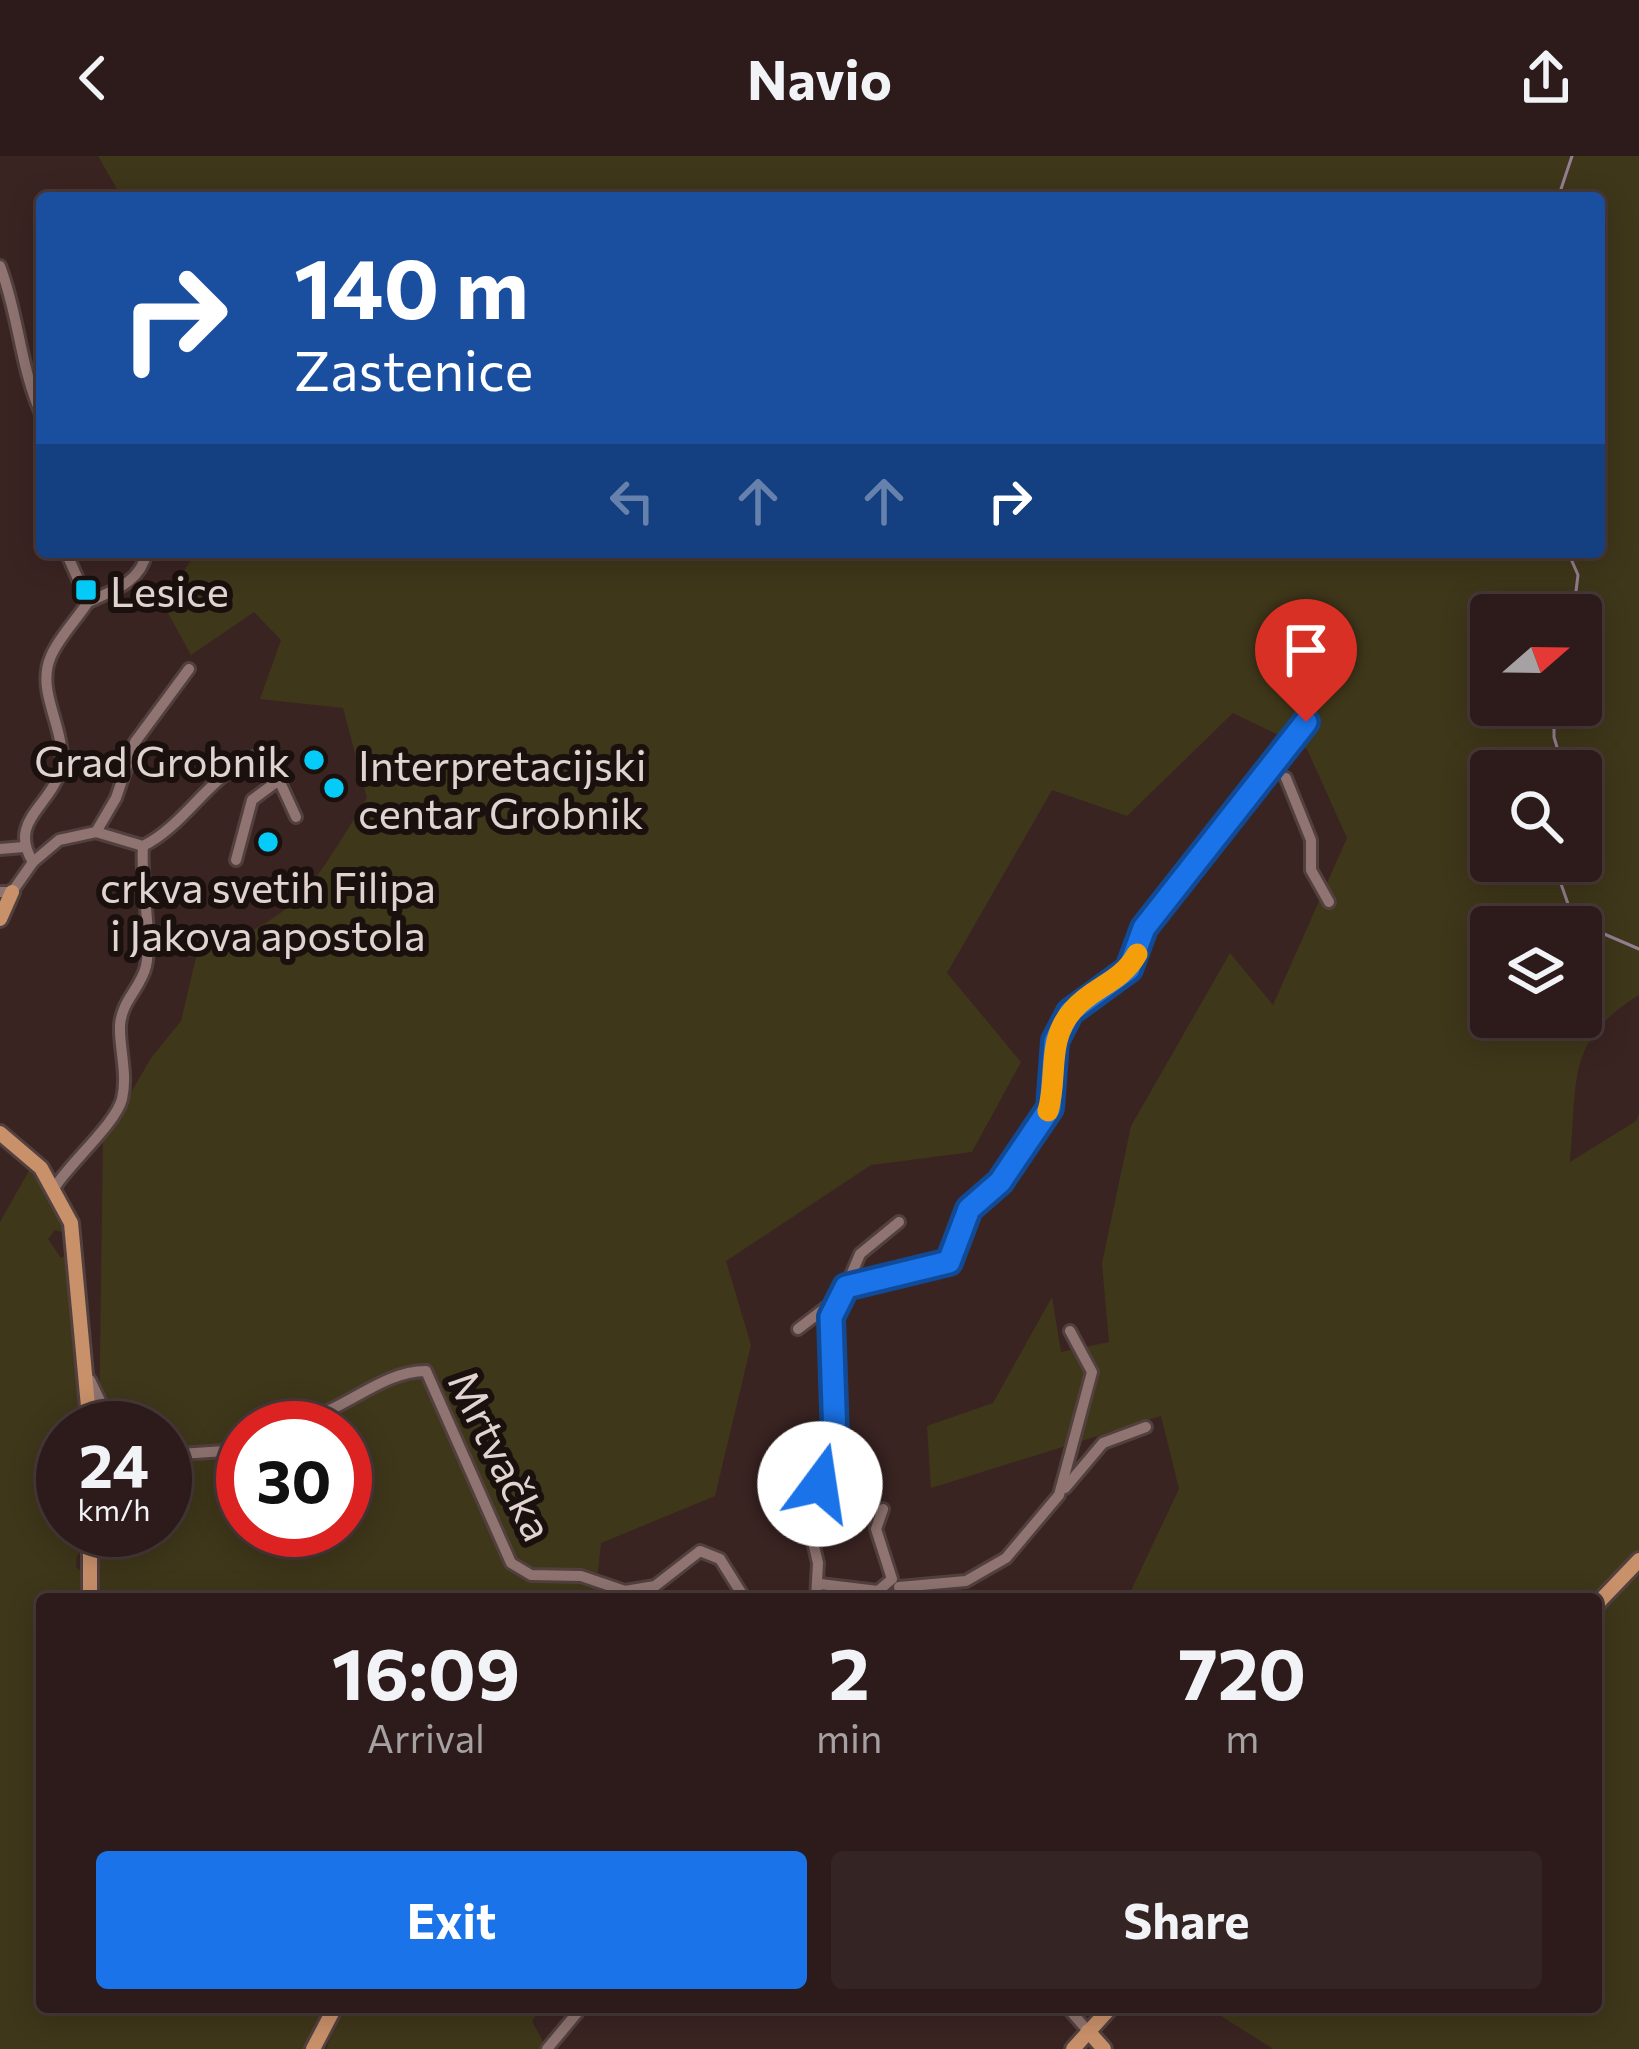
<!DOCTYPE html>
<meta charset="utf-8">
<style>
body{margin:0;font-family:Commissioner,sans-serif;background:#342423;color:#f1f3f6;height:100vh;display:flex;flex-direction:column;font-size:45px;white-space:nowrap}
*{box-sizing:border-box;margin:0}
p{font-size:39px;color:#a6a1a2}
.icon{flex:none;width:66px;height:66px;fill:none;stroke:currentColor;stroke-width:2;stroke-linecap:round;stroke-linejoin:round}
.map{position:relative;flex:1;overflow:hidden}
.side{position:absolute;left:36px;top:1437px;width:1566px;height:420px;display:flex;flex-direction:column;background:#2c1b1a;border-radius:12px;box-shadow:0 6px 30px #0003,0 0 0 3px #483939}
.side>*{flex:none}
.banner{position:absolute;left:36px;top:36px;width:1569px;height:366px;border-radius:12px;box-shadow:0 6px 30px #0003,0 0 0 3px #483939;background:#1a4fa0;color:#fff;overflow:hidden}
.needle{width:78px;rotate:70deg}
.tools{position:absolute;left:1470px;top:438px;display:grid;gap:24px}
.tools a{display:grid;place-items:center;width:132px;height:132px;border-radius:12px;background:#2c1b1a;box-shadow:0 6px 30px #0003,0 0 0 3px #483939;font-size:60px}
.speed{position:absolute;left:36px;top:1245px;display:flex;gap:24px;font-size:60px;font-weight:700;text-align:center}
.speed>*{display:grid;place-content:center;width:156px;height:156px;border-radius:50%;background:#2c1b1a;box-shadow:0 6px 30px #0003,0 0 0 3px #483939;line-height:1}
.speed small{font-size:30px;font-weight:400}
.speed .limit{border:18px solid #d22;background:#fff;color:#111}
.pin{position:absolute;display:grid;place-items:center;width:102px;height:102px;color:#fff;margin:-123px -51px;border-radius:50% 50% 50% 0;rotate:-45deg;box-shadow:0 0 12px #0007}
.pin .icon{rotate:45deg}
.me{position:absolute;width:132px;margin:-66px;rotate:14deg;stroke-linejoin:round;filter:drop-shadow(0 0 9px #0008)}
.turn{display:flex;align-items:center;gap:42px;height:252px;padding:0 60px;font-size:54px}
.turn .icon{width:156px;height:156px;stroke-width:2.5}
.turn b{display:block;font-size:84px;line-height:102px}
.lanes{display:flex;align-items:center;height:114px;padding:0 60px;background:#0003;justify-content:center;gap:60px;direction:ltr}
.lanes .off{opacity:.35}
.eta{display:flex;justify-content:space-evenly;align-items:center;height:204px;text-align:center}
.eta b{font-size:72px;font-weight:700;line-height:84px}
.primary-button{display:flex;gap:24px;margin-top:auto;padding:24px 60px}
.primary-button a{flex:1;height:138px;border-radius:12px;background:#1a73e8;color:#fff;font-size:48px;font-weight:700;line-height:138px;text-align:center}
.primary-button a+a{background:#342423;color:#f1f3f6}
header{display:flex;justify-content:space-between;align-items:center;height:156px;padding:0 60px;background:#2c1b1a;font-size:54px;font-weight:700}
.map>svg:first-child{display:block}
</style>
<header><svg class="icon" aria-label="back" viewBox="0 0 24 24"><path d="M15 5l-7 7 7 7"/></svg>Navio<svg class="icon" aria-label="share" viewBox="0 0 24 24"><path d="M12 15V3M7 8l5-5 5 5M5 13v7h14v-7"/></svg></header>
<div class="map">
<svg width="1639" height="1893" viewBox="0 0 1639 1893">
<rect width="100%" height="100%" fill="#3a2422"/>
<g fill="#3f371a" fill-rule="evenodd">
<path d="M 98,0 L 1639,0 L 1639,839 C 1564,885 1578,927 1570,1006 L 1636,965 L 1639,957 L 1639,1395 L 1594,1443 L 1127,1443 L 1179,1333 L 1161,1260 L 931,1332 L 927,1270 L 993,1247 L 1052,1141 L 1061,1196 L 1109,1186 L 1102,1107 L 1131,970 L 1230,797 L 1273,849 L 1347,682 L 1307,593 L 1233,557 L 1127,660 L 1052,634 L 947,817 L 1021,906 L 972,996 L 871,1009 L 726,1105 L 751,1189 L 715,1340 L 601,1387 L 595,1443 L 97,1443 L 98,1374 L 165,1374 L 165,1272 L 99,1272 L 103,985 L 151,902 L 181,865 L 197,797 C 301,762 312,730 367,642 L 343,552 L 260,543 L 281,484 L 254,456 L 191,499 L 163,448 L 196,396 L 1599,396 L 1599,42 L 169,42 L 117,33 ZM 1491,459 L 1581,459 L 1581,549 L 1491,549 ZM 1491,615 L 1581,615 L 1581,705 L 1491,705 ZM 1491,771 L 1581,771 L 1581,861 L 1491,861 ZM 243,1272 L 345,1272 L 345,1374 L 243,1374 Z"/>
<polygon points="30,1013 64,1059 66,1077 55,1074 48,1083 61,1102 71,1096 84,1272 63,1272 63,1374 87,1374 87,1392 77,1400 76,1411 85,1419 86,1443 42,1443 42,1851 333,1851 312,1893 0,1893 0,1066"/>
<polygon points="1639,1411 1639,1893 1273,1893 1207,1851 1596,1851 1596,1457"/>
<polygon points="343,1851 542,1851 532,1865 547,1893 326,1893"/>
</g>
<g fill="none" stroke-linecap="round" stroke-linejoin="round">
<g stroke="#957e92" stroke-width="3">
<polyline points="1558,42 1572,0"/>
<polyline points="1568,396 1578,419 1573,459"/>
<polyline points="1554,549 1554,581 1564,615"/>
<polyline points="1553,705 1574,765 1639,793"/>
</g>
<g stroke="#52403e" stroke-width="16">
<g id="minor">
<path d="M 0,110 C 19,159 20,212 42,260"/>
<path d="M 88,446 C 114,434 140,427 147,396"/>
<polyline points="1286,622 1311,684 1311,714 1329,746"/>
<polyline points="279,624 296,661"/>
<path d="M 96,676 L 143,690 C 187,668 209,618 256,600 L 279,624 L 252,644 L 236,704"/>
<polyline points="0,693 24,691"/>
<polyline points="33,706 59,684 96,676 116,642 135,586 189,513"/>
<path d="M 0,736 L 12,736 L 33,706 C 6,663 55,649 61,609 C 66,571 35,536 51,500 C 59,481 77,463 88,446 L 66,396"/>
<path d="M 55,1031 C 71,1006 116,967 122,943 C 128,917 119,893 120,869 C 122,844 141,832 146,810 C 153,776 140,729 143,690"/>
<polyline points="846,1131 860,1098 899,1066"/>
<polyline points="798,1173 837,1143"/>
<polyline points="90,1224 113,1272"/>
<path d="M 246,1272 C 267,1261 290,1268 311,1262 C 350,1249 385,1215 426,1215 L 511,1407 L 531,1419 L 581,1420 L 625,1435 L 655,1430 L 700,1395 L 720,1403 L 745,1443"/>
<polyline points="165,1299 225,1295 243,1275"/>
<polyline points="1065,1332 1103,1287 1146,1271"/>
<polyline points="820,1428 878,1435 892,1423 876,1373 883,1353"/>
<polyline points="899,1431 966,1425 1006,1402 1059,1339 1092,1216 1070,1175"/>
<polyline points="816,1443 818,1407 808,1365 834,1289 831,1161 846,1131 949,1106 969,1053 1000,1026 1050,952 1055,885 1070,856 1129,813 1145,772 1306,565"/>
<polyline points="1067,1851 1088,1875"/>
<polyline points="547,1893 582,1851"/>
</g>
</g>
<g stroke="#52403e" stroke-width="20">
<g id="major">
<polyline points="0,763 12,736"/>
<polyline points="0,977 41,1012 71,1067 90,1272"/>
<polyline points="90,1443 90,1374"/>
<polyline points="1596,1449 1639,1404"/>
<polyline points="1088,1875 1104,1893"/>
<polyline points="313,1893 335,1851"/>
<polyline points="1073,1893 1111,1851"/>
</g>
</g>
<use href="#minor" stroke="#8f7471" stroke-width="10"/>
<use href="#major" stroke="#c9916a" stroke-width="14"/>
</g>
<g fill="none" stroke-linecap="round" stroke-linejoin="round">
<g stroke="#114b97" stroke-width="30">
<polyline id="route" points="820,1328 835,1283 831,1161 846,1131 949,1106 969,1053 1000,1026 1050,952 1055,885 1070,856 1129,813 1144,772 1306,566"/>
</g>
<use href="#route" stroke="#1a73e8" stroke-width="21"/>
<path stroke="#f59e0b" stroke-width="21" d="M 1048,955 C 1058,921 1046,884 1073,854 C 1094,830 1121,827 1137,798"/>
</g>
<g fill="#05cbf9" stroke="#1a110f" stroke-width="4.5">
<rect x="74" y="422" width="24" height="24" rx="6"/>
<circle cx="314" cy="604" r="12"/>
<circle cx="334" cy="632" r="12"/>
<circle cx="268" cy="686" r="12"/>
</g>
<g text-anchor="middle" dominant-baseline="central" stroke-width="12" stroke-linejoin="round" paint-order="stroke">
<g font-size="42" fill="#e1d3d0" stroke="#1a110f" text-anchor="start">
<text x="110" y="434">Lesice</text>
<text x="290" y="604" text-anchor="end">Grad Grobnik</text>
<text x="358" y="608">Interpretacijski<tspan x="358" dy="48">centar Grobnik</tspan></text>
<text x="268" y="730" text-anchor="middle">crkva svetih Filipa<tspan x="268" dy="48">i Jakova apostola</tspan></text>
</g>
<g font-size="42" fill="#e1d3d0" stroke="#1a110f">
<text transform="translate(502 1299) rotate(64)">Mrtvačka</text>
</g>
</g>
</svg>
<div class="tools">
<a><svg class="needle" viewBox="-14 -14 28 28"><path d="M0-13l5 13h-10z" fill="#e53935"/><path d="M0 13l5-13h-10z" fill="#a6a1a2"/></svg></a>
<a><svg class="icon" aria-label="search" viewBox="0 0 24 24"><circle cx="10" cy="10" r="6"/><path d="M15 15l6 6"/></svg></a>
<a><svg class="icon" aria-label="layers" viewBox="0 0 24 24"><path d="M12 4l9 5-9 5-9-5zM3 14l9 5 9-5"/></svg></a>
</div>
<div class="speed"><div>24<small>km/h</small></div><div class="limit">30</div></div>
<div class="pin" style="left:1306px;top:566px;background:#d93025"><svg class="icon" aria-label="arrive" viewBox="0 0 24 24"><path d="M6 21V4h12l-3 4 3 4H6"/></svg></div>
<svg class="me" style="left:820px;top:1328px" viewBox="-20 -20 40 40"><circle r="19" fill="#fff"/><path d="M0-13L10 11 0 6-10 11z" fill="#1a73e8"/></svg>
<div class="banner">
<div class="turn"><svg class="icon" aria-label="right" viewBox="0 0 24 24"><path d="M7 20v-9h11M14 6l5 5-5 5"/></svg><div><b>140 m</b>Zastenice</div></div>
<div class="lanes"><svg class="icon off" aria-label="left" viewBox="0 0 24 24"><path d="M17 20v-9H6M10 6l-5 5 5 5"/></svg><svg class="icon off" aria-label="ahead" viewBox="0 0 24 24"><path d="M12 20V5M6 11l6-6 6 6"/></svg><svg class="icon off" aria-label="ahead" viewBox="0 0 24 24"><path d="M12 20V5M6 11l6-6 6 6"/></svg><svg class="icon" aria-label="right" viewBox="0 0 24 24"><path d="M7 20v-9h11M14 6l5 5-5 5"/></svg></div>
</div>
<section class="side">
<div class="eta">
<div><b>16:09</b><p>Arrival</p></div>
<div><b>2</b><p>min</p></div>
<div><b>720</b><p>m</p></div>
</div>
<div class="primary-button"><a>Exit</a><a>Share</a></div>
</section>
</div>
